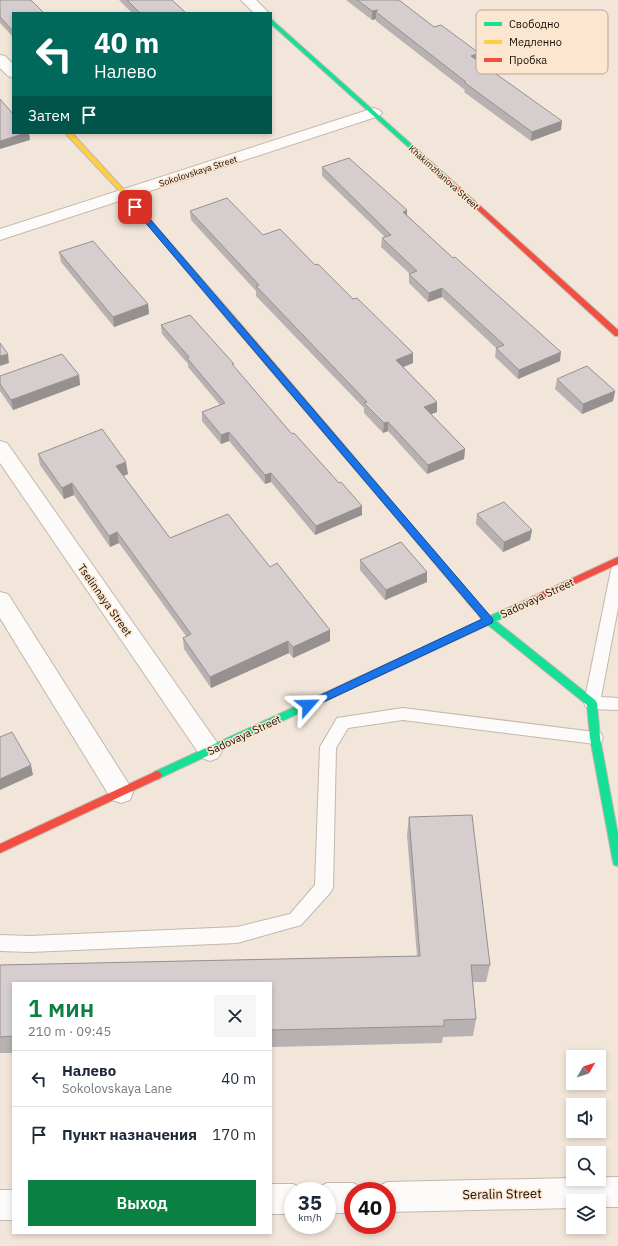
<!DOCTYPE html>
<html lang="ru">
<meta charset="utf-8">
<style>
body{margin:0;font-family:"IBM Plex Sans",sans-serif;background:#f6f6f7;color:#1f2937;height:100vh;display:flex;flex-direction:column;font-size:15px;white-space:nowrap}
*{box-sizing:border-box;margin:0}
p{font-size:13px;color:#747a83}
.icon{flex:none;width:22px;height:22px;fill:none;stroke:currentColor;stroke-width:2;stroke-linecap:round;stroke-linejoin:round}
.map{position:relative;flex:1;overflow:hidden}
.side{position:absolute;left:12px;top:982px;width:260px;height:252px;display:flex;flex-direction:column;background:#fff;border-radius:0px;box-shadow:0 2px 6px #0003}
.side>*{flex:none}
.top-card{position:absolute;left:12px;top:12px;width:260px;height:122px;border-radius:0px;box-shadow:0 2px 6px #0003;background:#00695c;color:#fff;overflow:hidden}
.needle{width:26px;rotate:51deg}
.buttons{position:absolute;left:566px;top:1050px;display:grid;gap:8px}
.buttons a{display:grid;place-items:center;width:40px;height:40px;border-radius:0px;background:#fff;box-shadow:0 2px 6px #0003;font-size:20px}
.speed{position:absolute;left:284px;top:1182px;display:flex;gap:8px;font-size:20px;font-weight:700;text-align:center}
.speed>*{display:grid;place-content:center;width:52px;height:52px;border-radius:50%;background:#fff;box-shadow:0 2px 6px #0003;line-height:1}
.speed small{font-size:10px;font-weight:400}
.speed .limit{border:6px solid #d22;background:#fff;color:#111}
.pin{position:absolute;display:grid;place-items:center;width:34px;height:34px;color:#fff;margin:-17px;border-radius:8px;box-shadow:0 2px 6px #0006}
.me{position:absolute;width:44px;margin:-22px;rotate:65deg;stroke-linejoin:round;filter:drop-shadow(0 0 3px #0008)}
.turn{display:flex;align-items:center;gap:14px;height:84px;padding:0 16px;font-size:18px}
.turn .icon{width:52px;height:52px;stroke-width:2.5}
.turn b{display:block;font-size:28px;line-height:34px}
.then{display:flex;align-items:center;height:38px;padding:0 16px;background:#0003;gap:8px;font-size:15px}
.round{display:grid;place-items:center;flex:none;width:42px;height:42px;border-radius:0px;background:#f6f6f7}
.head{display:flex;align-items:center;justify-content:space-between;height:68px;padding:0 16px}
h1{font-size:24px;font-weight:600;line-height:30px;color:#0b8043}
.button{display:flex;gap:8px;margin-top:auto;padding:8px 16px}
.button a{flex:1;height:46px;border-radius:0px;background:#0b8043;color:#fff;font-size:16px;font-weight:600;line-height:46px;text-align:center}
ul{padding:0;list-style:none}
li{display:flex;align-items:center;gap:12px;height:56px;padding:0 16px;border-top:1px solid #e0e1e3}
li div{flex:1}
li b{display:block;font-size:15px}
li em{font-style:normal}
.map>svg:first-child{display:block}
</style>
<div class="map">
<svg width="618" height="1246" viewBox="0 0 618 1246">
<rect width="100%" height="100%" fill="#f2e6da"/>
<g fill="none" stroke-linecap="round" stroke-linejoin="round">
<g stroke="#c2b8ae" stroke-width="2">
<g id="lane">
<polygon points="618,565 618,608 601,697 618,698 618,710 592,709 586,707 584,703 611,570 613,566"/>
<polygon points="403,708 595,732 601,733 603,738 601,743 595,744 403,720 348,728 336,748 333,888 330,893 301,925 237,943 30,952 0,951 0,935 30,936 237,927 290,914 315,885 320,747 337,718"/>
</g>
</g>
<g stroke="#c2b8ae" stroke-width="2">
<g id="street">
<polygon points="241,0 256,0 269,13 254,13"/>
<polygon points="0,55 5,56 13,64 13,78 8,76 0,68"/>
<polygon points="374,108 379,110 382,113 379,116 0,240 0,229"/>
<polygon points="0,441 7,443 218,744 222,751 218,758 210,761 202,758 0,463"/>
<polygon points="0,592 8,594 130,786 133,793 130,800 121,803 112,800 0,618"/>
<polygon points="618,1177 618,1207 599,1207 599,1201 573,1201 573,1208 387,1212 387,1191 375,1191 377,1187 387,1182"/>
<polygon points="327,1183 353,1183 363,1188 365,1191 353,1191 353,1213 327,1213 327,1191 315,1191 317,1188"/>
<polygon points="271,1184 293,1184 303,1189 304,1191 293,1191 293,1214 271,1214"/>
<rect x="0" y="1190" width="13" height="30"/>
</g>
</g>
<g stroke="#c2b8ae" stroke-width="2">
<g id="fast">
<polygon points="271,19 448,177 448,179 444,179 271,24"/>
<polygon points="535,596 539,599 538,601 496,621 595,700 597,703 600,738 618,835 618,866 614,865 613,862 590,738 587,705 488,625 160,778 157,779 154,778 152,775 154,772 482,620 474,609 475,607 481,607 490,616"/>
</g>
</g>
<g stroke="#c2b8ae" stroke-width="2">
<g id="slow">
<polygon points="65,133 72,133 127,193 239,322 239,326 233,326 123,195"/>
<polygon points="340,443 343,444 481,607 482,609 481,611 475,611 337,448 336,446 337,444"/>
</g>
</g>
<g stroke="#c2b8ae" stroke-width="2">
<g id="jam">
<polygon points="446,176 448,177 618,330 618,336 615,336 444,179 443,178"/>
<polygon points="233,322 239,322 343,444 344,446 343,448 337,448 233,326"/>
<polygon points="618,557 618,564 538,601 532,601 531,599 532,597"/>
<polygon points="157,771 160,772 162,775 160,778 0,853 0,844"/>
</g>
</g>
<use href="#lane" fill="#fdfbf9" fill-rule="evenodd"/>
<use href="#street" fill="#fdfbf9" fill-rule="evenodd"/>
<use href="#fast" fill="#16e098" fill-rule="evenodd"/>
<use href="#slow" fill="#ffcf43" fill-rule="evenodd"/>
<use href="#jam" fill="#f24e42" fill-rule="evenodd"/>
</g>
<g fill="#b8b1b1">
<polygon points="0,0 13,13 13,37 0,23"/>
<polygon points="119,0 172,0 186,13 132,13"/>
<polygon points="346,0 399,0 434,27 479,53 478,61 561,130 531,141 464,92 465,90 376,21 376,19 372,20"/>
<polygon points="322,167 407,215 560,361 518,379 495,357 496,348 442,297 428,302 409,283 409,274 410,274 381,247 382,238 385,237 322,176"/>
<polygon points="190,211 263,235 413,363 403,367 437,402 437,412 431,414 465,449 464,459 427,474 388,431 383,433 364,413 364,408 256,296 256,291 191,220"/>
<polygon points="59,252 148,304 149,314 114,327 61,262"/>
<polygon points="161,325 234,367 362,515 315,535 271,482 265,484 229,441 221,444 202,421 202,412 220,405 188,367 188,364 162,334"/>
<polygon points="79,375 80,385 13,410 0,391 0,384"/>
<polygon points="557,379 615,391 613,401 582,414 555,389"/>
<polygon points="38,454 128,474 123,476 170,538 330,641 293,658 289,653 211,688 184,649 183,638 186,636 119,543 110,547 74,495 64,499 40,465"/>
<polygon points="477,514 532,530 530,540 503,552 476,524"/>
<polygon points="360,560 427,582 385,600 360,570"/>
<polygon points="409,817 490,965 486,982 473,982 476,1019 473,1036 443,1037 442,1043 271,1047 271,983 13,983 13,1053 0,1053 0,965 417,956 407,835"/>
</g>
<g fill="#969090">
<polygon points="378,10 376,12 376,19 372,20 372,11"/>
<polygon points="479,53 478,62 471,56"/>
<polygon points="562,121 561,130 531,141 532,132"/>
<polygon points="26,133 29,133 30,140 0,149 0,141"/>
<polygon points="407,210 407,219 403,212"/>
<polygon points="442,288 442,297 428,302 429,293"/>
<polygon points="148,304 149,314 114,327 113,317"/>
<polygon points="561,352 560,361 518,379 519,370"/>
<polygon points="413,353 413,363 396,370 396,360"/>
<polygon points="8,354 9,363 0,366 0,356"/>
<polygon points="79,375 80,385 13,410 11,400"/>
<polygon points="615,391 613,401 582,414 583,404"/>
<polygon points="437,402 437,412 424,417 424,407"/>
<polygon points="388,422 388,431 383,433 384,423"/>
<polygon points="229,432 229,441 221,444 221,435"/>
<polygon points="465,449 464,459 427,474 428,465"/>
<polygon points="126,462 128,474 118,478 116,466"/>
<polygon points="271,473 271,482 265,484 265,475"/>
<polygon points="72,483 74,495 64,499 62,488"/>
<polygon points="362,506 362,515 315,535 316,526"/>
<polygon points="532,530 530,540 503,552 504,542"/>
<polygon points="117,532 119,543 110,547 109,536"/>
<polygon points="427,572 427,582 385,600 386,590"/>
<polygon points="330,630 330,641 293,658 293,647"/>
<polygon points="288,641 289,653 211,688 210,677"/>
<polygon points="31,765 33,775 0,790 0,779"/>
</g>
<g fill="#d6cece" stroke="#969090">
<polygon points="0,0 31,0 44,13 13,13 13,31 0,17"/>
<polygon points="127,0 172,0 186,13 140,13"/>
<polygon points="357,0 399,0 434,27 441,25 479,53 471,56 562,121 532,132 465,83 466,82 376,12 378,10 372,11"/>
<polygon points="0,99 13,114 13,133 26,133 0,141"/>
<polygon points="349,158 407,210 403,212 453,258 455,257 561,352 519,370 496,348 504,345 442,288 429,293 409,274 417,271 382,238 391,235 322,167"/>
<polygon points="227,198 263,235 280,229 315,265 318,264 353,299 357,298 413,353 396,360 437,402 424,407 465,449 428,465 388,422 384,423 364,403 367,402 256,286 259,285 190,211"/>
<polygon points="93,241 148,304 113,317 59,252"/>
<polygon points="190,315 234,364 232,364 292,434 294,433 339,483 341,482 362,506 316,526 271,473 265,475 229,432 221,435 202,412 225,403 187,358 189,357 161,325"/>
<polygon points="0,343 8,354 0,356"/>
<polygon points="62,354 79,375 11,400 0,384 0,376"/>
<polygon points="587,366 615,391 583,404 557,379"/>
<polygon points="102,429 126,462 116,466 170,538 228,514 270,567 277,563 330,630 293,647 288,641 210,677 183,638 191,634 117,532 109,536 72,483 62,488 38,454"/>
<polygon points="504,502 532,530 504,542 477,514"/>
<polygon points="401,542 427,572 386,590 360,560"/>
<polygon points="12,732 31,765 0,779 0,737"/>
<polygon points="472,815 490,965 471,965 476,1019 444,1020 444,1026 271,1030 271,983 13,983 13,1036 0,1037 0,965 420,956 409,817"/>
</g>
<polygon fill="#1a73e8" stroke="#114b97" points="133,205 138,205 492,618 493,620 492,623 311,708 304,708 303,705 304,703 482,619 133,208"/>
<g text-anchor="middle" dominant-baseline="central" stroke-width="3" stroke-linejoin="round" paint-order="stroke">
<g font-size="9" fill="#160d04" stroke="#fce6d0">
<text transform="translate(198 171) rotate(-18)">Sokolovskaya Street</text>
<text transform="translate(444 177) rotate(42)">Khakimzhanova Street</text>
</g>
<g font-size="11" fill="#160d04" stroke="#fce6d0">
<text transform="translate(537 598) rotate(-25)">Sadovaya Street</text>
<text transform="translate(105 600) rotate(55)">Tselinnaya Street</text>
<text transform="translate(244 735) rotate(-25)">Sadovaya Street</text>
</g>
<g font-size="13" fill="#160d04" stroke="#fce6d0">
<text transform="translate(502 1194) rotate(-1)">Seralin Street</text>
</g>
</g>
<rect x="476" y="10" width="132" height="64" rx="6" fill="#fce6d0" stroke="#b7a593" stroke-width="1"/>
<rect x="484" y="22" width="18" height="4" fill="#16e098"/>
<rect x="484" y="40" width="18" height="4" fill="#ffcf43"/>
<rect x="484" y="58" width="18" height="4" fill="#f24e42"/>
<g font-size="11" fill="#160d04">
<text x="509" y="28">Свободно</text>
<text x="509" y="46">Медленно</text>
<text x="509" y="64">Пробка</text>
</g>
</svg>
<div class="buttons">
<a><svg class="needle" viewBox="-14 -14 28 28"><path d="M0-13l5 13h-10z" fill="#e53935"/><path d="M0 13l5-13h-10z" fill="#747a83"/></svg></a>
<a><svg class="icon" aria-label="sound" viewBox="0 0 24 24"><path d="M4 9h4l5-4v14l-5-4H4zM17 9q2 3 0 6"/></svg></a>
<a><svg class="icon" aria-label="search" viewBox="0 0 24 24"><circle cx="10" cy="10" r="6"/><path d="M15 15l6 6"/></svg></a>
<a><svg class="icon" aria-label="layers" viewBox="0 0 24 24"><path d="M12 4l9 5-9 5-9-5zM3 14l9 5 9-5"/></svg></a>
</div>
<div class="speed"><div>35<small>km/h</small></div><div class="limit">40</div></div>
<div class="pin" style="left:135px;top:207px;background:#d93025"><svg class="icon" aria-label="arrive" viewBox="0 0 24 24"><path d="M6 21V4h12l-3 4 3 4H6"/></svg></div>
<svg class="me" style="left:308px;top:705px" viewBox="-20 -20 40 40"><path d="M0-17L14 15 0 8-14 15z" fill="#1a73e8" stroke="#fff" stroke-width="4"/></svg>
<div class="top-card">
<div class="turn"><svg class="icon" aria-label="left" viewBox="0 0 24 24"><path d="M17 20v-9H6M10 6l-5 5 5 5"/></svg><div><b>40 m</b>Налево</div></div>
<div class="then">Затем<svg class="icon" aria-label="arrive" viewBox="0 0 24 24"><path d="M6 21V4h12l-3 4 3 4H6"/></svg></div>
</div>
<section class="side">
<div class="head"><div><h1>1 мин</h1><p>210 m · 09:45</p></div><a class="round"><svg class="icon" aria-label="close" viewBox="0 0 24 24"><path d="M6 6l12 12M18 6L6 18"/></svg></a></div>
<ul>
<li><svg class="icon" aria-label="left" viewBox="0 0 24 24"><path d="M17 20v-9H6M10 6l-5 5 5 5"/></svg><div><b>Налево</b><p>Sokolovskaya Lane</p></div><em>40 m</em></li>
<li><svg class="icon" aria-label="arrive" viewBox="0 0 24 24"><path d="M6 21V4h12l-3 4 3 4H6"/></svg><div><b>Пункт назначения</b></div><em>170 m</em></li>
</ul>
<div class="button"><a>Выход</a></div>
</section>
</div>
